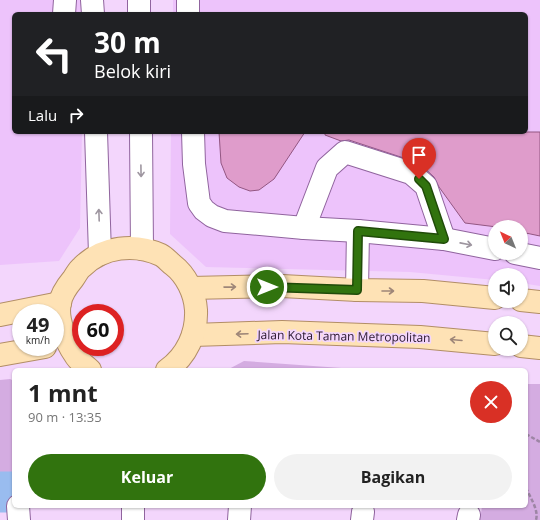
<!DOCTYPE html>
<html lang="id">
<meta charset="utf-8">
<style>
body{margin:0;font-family:"Open Sans",sans-serif;background:#f2f2f2;color:#222;height:100vh;display:flex;flex-direction:column;font-size:15px;white-space:nowrap}
*{box-sizing:border-box;margin:0}
p{font-size:13px;color:#767676}
.icon{flex:none;width:22px;height:22px;fill:none;stroke:currentColor;stroke-width:2;stroke-linecap:round;stroke-linejoin:round}
.map{position:relative;flex:1;overflow:hidden}
.side{position:absolute;left:12px;top:368px;width:516px;height:140px;display:flex;flex-direction:column;background:#fff;border-radius:6px;box-shadow:0 1px 3px #0004}
.side>*{flex:none}
.guide{position:absolute;left:12px;top:12px;width:516px;height:122px;border-radius:6px;box-shadow:0 1px 3px #0004;background:#202124;color:#fff;overflow:hidden}
.needle{width:26px;rotate:317deg}
.controls{position:absolute;left:488px;top:220px;display:grid;gap:8px}
.controls a{display:grid;place-items:center;width:40px;height:40px;border-radius:50%;background:#fff;box-shadow:0 1px 3px #0004;font-size:20px}
.speed{position:absolute;left:12px;top:304px;display:flex;gap:8px;font-size:20px;font-weight:700;text-align:center}
.speed>*{display:grid;place-content:center;width:52px;height:52px;border-radius:50%;background:#fff;box-shadow:0 1px 3px #0004;line-height:1}
.speed small{font-size:10px;font-weight:400}
.speed .limit{border:6px solid #d22;background:#fff;color:#111}
.pin{position:absolute;display:grid;place-items:center;width:34px;height:34px;color:#fff;margin:-41px -17px;border-radius:50% 50% 50% 0;rotate:-45deg;box-shadow:0 0 4px #0007}
.pin .icon{rotate:45deg}
.me{position:absolute;width:44px;margin:-22px;rotate:90deg;stroke-linejoin:round;filter:drop-shadow(0 0 3px #0008)}
.turn{display:flex;align-items:center;gap:14px;height:84px;padding:0 16px;font-size:18px}
.turn .icon{width:52px;height:52px;stroke-width:2.5}
.turn b{display:block;font-size:28px;line-height:34px}
.then{display:flex;align-items:center;height:38px;padding:0 16px;background:#0003;gap:8px;font-size:15px}
.round{display:grid;place-items:center;flex:none;width:42px;height:42px;border-radius:21px;background:#f2f2f2}
.headline{display:flex;align-items:center;justify-content:space-between;height:68px;padding:0 16px}
h1{font-size:24px;font-weight:700;line-height:30px}
.action{display:flex;gap:8px;margin-top:auto;padding:8px 16px}
.action a{flex:1;height:46px;border-radius:24px;background:#31730e;color:#fff;font-size:16px;font-weight:700;line-height:46px;text-align:center}
.action a+a{background:#f2f2f2;color:#222}
.map>svg:first-child{display:block}
</style>
<div class="map">
<svg width="540" height="520" viewBox="0 0 540 520">
<rect width="100%" height="100%" fill="#f3d6fc"/>
<g fill="#edc3fb" fill-rule="evenodd">
<polygon points="0,0 83,0 83,14 14,14 14,132 82,132 80,228 59,261 0,265"/>
<path d="M 173,0 L 540,0 L 540,286 L 521,283 L 521,275 L 495,275 L 495,280 L 410,272 L 206,267 L 170,234 L 171,132 L 526,132 L 526,14 L 173,14 ZM 495,227 L 521,227 L 521,253 L 495,253 Z"/>
</g>
<g fill="#d4ace1">
<polygon points="244,361 369,370 227,370"/>
<polygon points="10,379 14,381 14,493 0,493 0,380"/>
<polygon points="526,384 540,384 540,520 480,520 482,506 526,506"/>
</g>
<g fill="none" stroke-linecap="round" stroke-linejoin="round">
<polyline stroke="#99bcef" stroke-width="41" points="0,492 14,492"/>
</g>
<g fill="#df9ccb" stroke="#935682">
<polygon points="219,132 305,132 274,179 259,190 250,191 239,187 227,178 221,163"/>
<polygon points="325,132 540,132 540,236 521,232 521,227 497,227 465,223 439,187 434,177 419,163 349,140 341,141 325,135"/>
</g>
<g fill="none" stroke-linecap="round" stroke-linejoin="round">
<g stroke="#90649e" stroke-width="24">
<g id="minor">
<polyline points="92,0 93,14"/>
<polyline points="139,0 139,14"/>
<polyline points="188,0 188,14"/>
<polyline points="64,14 65,0"/>
<polyline points="96,132 100,254"/>
<polyline points="141,132 142,249"/>
<polyline points="193,132 194,164 199,203 204,210 212,216 225,221 304,228 358,231 444,239 495,249"/>
<polyline points="304,228 327,168 345,152 411,173 426,186 444,239"/>
<polyline points="515,253 540,258"/>
<polyline points="357,290 358,231"/>
<polyline points="18,506 19,520"/>
<polyline points="133,520 133,506"/>
<polyline points="239,520 240,506"/>
<polyline points="362,520 363,512"/>
<polyline points="468,520 469,515"/>
</g>
</g>
<g stroke="#b28e66" stroke-width="24">
<g id="major">
<polyline points="191,288 282,286 357,290 423,291 495,298"/>
<polyline points="521,300 540,302"/>
<polyline points="0,315 60,303"/>
<polyline points="193,335 282,332 420,337 495,344"/>
<polyline points="521,346 540,348"/>
<polyline points="0,355 45,347"/>
<path d="M 90,370 C 85,365 78,361 75,355 C 66,342 56,318 60,303 C 61,295 68,285 73,279 C 76,275 78,270 82,267 C 103,246 135,243 161,255 C 165,257 169,262 173,265 C 186,275 195,293 196,310 C 197,333 187,356 167,370"/>
</g>
</g>
<g stroke="#9d85a4" stroke-width="2.5" stroke-dasharray="4 2" stroke-linecap="butt">
<polyline points="526,434 540,442"/>
<path d="M 526,488 C 530,497 539,510 536,520"/>
</g>
<use href="#minor" stroke="#fff" stroke-width="22"/>
<use href="#major" stroke="#fee2b5" stroke-width="22"/>
</g>
<defs><path id="oneway-shaft" d="M-6 0H5M1.5-3L5.5 0L1.5 3" fill="none" stroke-width="1.6" stroke-linecap="round" stroke-linejoin="round"/></defs>
<g stroke="#9e96a0">
<use href="#oneway-shaft" transform="translate(141 171) rotate(89)"/>
<use href="#oneway-shaft" transform="translate(99 215) rotate(-92)"/>
<use href="#oneway-shaft" transform="translate(466 244) rotate(11)"/>
</g>
<g stroke="#9e8678">
<use href="#oneway-shaft" transform="translate(230 287) rotate(-1)"/>
<use href="#oneway-shaft" transform="translate(388 291)"/>
<use href="#oneway-shaft" transform="translate(242 334) rotate(178)"/>
<use href="#oneway-shaft" transform="translate(456 340) rotate(-175)"/>
</g>
<g fill="none" stroke-linecap="round" stroke-linejoin="round">
<g stroke="#204b09" stroke-width="10">
<polyline id="route" points="267,287 357,290 358,231 444,239 426,186 419,179"/>
</g>
<use href="#route" stroke="#31730e" stroke-width="7"/>
</g>
<g text-anchor="middle" dominant-baseline="central" stroke-width="3.5" stroke-linejoin="round" paint-order="stroke">
<g font-size="12" fill="#28162d" stroke="#f3d6fc">
<text transform="translate(344 336) rotate(1)">Jalan Kota Taman Metropolitan</text>
</g>
</g>
</svg>
<div class="controls">
<a><svg class="needle" viewBox="-14 -14 28 28"><path d="M0-13l5 13h-10z" fill="#e53935"/><path d="M0 13l5-13h-10z" fill="#767676"/></svg></a>
<a><svg class="icon" aria-label="sound" viewBox="0 0 24 24"><path d="M4 9h4l5-4v14l-5-4H4zM17 9q2 3 0 6"/></svg></a>
<a><svg class="icon" aria-label="search" viewBox="0 0 24 24"><circle cx="10" cy="10" r="6"/><path d="M15 15l6 6"/></svg></a>
</div>
<div class="speed"><div>49<small>km/h</small></div><div class="limit">60</div></div>
<div class="pin" style="left:419px;top:179px;background:#d93025"><svg class="icon" aria-label="arrive" viewBox="0 0 24 24"><path d="M6 21V4h12l-3 4 3 4H6"/></svg></div>
<svg class="me" style="left:267px;top:287px" viewBox="-20 -20 40 40"><circle r="17" fill="#31730e" stroke="#fff" stroke-width="3"/><path d="M0-11L8 9 0 5-8 9z" fill="#fff"/></svg>
<div class="guide">
<div class="turn"><svg class="icon" aria-label="left" viewBox="0 0 24 24"><path d="M17 20v-9H6M10 6l-5 5 5 5"/></svg><div><b>30 m</b>Belok kiri</div></div>
<div class="then">Lalu<svg class="icon" aria-label="right" viewBox="0 0 24 24"><path d="M7 20v-9h11M14 6l5 5-5 5"/></svg></div>
</div>
<section class="side">
<div class="headline"><div><h1>1 mnt</h1><p>90 m · 13:35</p></div><a class="round" style="background:#d93025;color:#fff"><svg class="icon" aria-label="close" viewBox="0 0 24 24"><path d="M6 6l12 12M18 6L6 18"/></svg></a></div>
<div class="action"><a>Keluar</a><a>Bagikan</a></div>
</section>
</div>
